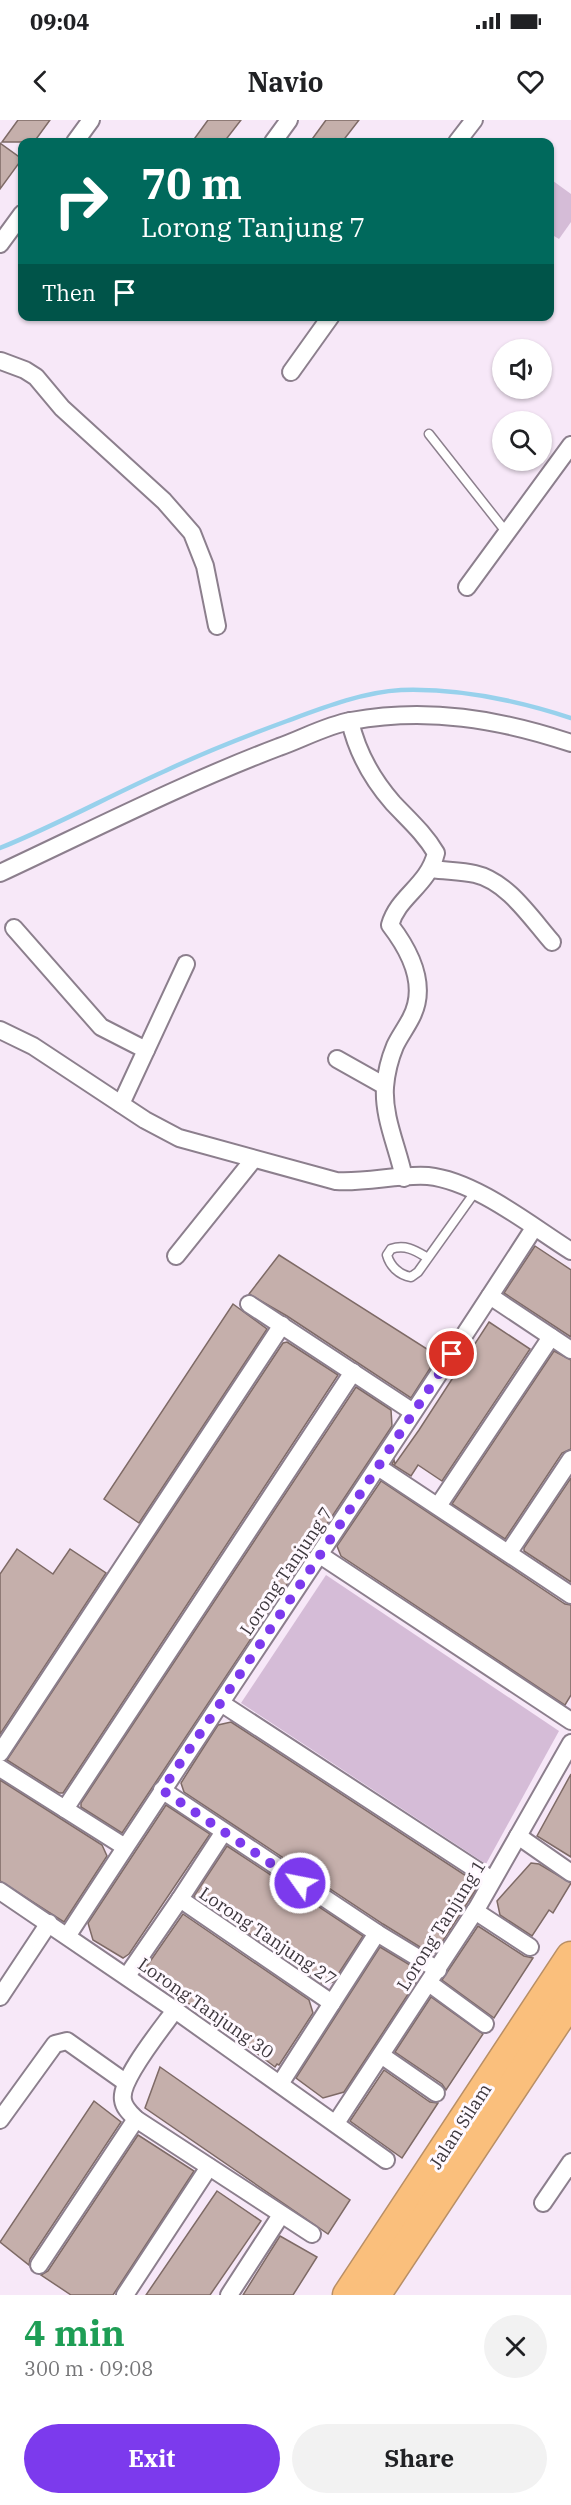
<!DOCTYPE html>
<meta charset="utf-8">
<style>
body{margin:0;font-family:"IBM Plex Serif",serif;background:#f2f2f2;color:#202124;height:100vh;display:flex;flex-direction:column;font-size:22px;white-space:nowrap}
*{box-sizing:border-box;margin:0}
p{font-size:20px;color:#757577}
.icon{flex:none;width:33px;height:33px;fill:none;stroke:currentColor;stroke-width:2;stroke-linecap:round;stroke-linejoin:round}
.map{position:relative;height:2175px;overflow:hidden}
.side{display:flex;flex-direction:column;background:#fff;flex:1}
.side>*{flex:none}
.hud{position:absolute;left:18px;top:18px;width:536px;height:183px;border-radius:12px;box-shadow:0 2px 4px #0004;background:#00695c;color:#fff;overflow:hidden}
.buttons{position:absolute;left:492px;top:219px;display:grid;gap:12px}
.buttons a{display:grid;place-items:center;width:60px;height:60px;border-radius:50%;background:#fff;box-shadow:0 2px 4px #0004;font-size:30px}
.pin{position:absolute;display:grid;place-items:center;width:51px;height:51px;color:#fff;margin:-26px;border:3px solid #fff;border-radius:50%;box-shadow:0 2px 6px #0007}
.me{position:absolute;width:66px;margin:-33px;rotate:303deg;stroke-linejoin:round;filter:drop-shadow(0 0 4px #0008)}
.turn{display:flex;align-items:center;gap:21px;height:126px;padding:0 24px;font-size:27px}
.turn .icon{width:78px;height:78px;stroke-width:2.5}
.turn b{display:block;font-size:42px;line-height:51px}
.then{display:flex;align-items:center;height:57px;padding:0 24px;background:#0003;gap:12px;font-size:22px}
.round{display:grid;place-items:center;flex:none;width:63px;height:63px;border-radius:32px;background:#f2f2f2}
.headline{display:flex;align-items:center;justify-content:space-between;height:102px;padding:0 24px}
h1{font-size:36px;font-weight:700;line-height:45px;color:#1e9e55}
.primary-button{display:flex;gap:12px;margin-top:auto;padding:12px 24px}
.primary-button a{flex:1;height:69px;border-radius:36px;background:#7c3aed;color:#fff;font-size:24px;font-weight:700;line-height:69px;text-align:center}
.primary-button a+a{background:#f2f2f2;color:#202124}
.status{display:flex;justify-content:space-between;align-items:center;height:42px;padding:0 30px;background:#fff;direction:ltr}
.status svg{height:16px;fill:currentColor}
header{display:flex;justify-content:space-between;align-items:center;height:78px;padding:0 24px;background:#fff;font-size:27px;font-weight:700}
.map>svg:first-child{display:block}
</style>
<div class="status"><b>09:04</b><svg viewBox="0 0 49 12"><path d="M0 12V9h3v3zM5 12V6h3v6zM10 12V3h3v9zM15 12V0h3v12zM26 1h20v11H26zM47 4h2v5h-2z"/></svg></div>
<header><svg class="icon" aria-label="back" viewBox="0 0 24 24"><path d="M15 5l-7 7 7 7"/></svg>Navio<svg class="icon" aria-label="heart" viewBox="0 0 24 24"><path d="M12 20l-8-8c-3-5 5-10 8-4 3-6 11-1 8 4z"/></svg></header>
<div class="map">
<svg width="571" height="2175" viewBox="0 0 571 2175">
<rect width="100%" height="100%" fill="#f7e8f8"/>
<g fill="#d5bcd7">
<polygon points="549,58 571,74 571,102 559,119 549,113"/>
<polygon points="326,1455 559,1611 486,1744 241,1583"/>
</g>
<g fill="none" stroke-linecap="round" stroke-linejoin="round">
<path stroke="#98d1ec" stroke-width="4.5" d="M 0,728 C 57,705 109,676 165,651 C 205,632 246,616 287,601 C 322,588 363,572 401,570 C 459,568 516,580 571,598"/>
</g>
<g fill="#c5afab" stroke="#7e6a66" stroke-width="1.5">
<polygon points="18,0 50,0 34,22 2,22"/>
<polygon points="208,0 241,0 224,22 192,22"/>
<polygon points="326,0 359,0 342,22 310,22"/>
<polygon points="0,23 22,39 0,69"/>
<polygon points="535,1126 571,1150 571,1217 504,1173"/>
<polygon points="279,1135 438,1236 411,1278 287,1196 249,1174"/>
<polygon points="233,1184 267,1209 139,1403 104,1379"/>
<polygon points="489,1202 530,1229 442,1361 418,1345 411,1356 392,1344 394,1340 395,1344 419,1310"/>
<polygon points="287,1222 338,1255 63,1673 59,1673 7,1640 283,1223"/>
<polygon points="554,1231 571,1240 571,1329 562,1333 505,1419 452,1384"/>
<polygon points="356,1267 391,1290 392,1306 122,1713 81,1687 81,1683"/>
<polygon points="571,1358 571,1462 524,1431 524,1428"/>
<polygon points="381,1361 565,1484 571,1485 571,1575 565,1585 341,1436 337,1426"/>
<polygon points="17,1429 53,1454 70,1429 106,1453 0,1614 0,1454"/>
<polygon points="231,1602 474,1761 477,1768 435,1833 428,1832 383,1804 184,1672 181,1663 193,1644 218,1605"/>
<polygon points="571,1654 571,1737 537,1716"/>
<polygon points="0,1660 102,1725 107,1736 64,1802 0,1761"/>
<polygon points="166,1685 210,1714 129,1834 123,1838 93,1820 88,1803"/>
<polygon points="227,1726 363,1816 333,1862 323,1864 194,1776"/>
<polygon points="531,1743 539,1744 571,1763 553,1793 549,1790 532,1816 500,1795 497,1781"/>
<polygon points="183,1794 309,1880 313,1893 279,1945 277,1944 275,1947 208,1896 142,1853"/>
<polygon points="478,1806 524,1836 533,1838 494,1898 442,1860"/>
<polygon points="380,1827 415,1848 418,1859 344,1972 323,1978 296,1958"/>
<polygon points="431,1877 483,1914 446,1970 442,1964 395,1932"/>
<polygon points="160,1947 350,2080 328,2114 145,1988"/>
<polygon points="384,1950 430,1982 438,1983 402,2038 350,2001"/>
<polygon points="94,1981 121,2002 30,2139 29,2145 0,2122"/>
<polygon points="138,2015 194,2051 113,2175 71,2175 41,2155 48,2151"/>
<polygon points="217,2071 261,2101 210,2175 146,2175"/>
<polygon points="280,2116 317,2137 293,2175 243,2175"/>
</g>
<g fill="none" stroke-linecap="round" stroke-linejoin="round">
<g stroke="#8c7f8d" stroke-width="11">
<g id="lane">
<polyline points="429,314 507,413"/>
<path d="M 428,1138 C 416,1131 406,1124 391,1129 L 387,1135 C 390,1146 399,1155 411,1157 L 418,1152 L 475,1072"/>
</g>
</g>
<g stroke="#8c7f8d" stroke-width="20">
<g id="street">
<polyline points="75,22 91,0"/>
<polyline points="273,22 289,0"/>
<polyline points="457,22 474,0"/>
<polyline points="0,124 22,94"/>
<polyline points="1,241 25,250 36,257 62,288 164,381 192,413 205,446 217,506"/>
<polyline points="291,252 331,196"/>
<polyline points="467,467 571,325"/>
<path d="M 350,601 C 357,632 372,659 393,683 C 409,700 424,713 436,733 C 428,766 398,776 390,805 C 410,831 428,866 411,898 C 406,908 399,917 395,926 C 390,938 386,955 385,967 C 383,998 398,1028 404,1058"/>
<path d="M 432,749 C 446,751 461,751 475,754 C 507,761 531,798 552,822"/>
<path d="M 0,753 C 92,710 184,663 279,627 C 302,619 327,605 351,601 C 427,587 499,599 571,623"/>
<polyline points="14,808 101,907 146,930"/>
<path d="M 0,910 L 33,926 L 145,1000 L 179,1018 L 336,1061 C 367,1063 398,1054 428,1056 C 476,1061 531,1106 571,1131"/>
<polyline points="337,939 385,966"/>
<polyline points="121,984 186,844"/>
<polyline points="176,1136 253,1040"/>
<polyline points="490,1176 571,1230"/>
<polyline points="249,1184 413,1292"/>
<polyline points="378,1347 571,1475"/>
<polyline points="438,1386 551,1217"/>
<polyline points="509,1432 571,1339"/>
<polyline points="320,1435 571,1601"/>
<polyline points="221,1583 492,1760"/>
<polyline points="0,1633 282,1205"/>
<polyline points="0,1648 125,1727"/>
<polyline points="162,1670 377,1813 438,1850"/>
<polyline points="65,1689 353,1252"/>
<polyline points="223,1713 180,1779 332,1883 377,1813"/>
<polyline points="518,1716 571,1753"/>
<polyline points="0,1771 175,1890 386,2040"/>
<polyline points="475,1791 530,1827"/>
<path d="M 68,1815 C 222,1578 381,1345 534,1108"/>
<polyline points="127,1856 180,1779"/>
<polyline points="429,1863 485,1904"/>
<polyline points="0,1877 49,1803"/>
<path d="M 175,1890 C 163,1907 119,1960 123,1980 C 124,1988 130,1993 136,1999 L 312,2114"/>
<polyline points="381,1935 436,1973"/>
<polyline points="280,1964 332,1883"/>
<polyline points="0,2000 55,1924 67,1921 125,1962"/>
<polyline points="336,2003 477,1788 571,1623"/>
<polyline points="543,2083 571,2042"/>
<polyline points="39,2145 136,1999"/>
<polyline points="125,2175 209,2047"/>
<polyline points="229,2175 281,2095"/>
</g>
</g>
<g stroke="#b88f66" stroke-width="33">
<g id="highway">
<polyline points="348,2175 571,1837"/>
<polyline points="375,2175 571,1879"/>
</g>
</g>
<use href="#lane" stroke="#fff" stroke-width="8"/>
<use href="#street" stroke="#fff" stroke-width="16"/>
<use href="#highway" stroke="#fabf7c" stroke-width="30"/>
</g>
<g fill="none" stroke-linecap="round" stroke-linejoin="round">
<polyline stroke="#7c3aed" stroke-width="10" stroke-dasharray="0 18" points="300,1763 162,1670 320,1435 452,1234"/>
</g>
<g text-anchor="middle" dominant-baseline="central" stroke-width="6" stroke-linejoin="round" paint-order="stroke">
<g font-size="18" fill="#3d373d" stroke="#fff9ff">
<text transform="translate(286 1451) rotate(-56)">Lorong Tanjung 7</text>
<text transform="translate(441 1805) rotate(-58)">Lorong Tanjung 1</text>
<text transform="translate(268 1816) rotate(34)">Lorong Tanjung 27</text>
<text transform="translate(206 1888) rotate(35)">Lorong Tanjung 30</text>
<text transform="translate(460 2006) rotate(-57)">Jalan Silam</text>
</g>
</g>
</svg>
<div class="buttons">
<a><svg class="icon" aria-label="sound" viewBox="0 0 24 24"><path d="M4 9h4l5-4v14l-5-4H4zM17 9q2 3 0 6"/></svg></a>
<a><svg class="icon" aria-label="search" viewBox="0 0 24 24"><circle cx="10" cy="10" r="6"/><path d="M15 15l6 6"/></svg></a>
</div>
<div class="pin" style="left:452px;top:1234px;background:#d93025"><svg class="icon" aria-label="arrive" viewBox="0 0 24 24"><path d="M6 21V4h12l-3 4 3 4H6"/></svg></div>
<svg class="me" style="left:300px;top:1763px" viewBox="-20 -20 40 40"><circle r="17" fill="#7c3aed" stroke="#fff" stroke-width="3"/><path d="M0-11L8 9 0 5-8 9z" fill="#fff"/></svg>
<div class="hud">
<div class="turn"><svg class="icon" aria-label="right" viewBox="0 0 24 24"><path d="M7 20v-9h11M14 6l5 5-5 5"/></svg><div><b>70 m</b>Lorong Tanjung 7</div></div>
<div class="then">Then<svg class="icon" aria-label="arrive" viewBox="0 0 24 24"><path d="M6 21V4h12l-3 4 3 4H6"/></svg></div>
</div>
</div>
<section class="side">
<div class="headline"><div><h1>4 min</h1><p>300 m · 09:08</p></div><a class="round"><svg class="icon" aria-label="close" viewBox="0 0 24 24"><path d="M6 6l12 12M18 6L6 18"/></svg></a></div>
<div class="primary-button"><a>Exit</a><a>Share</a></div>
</section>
